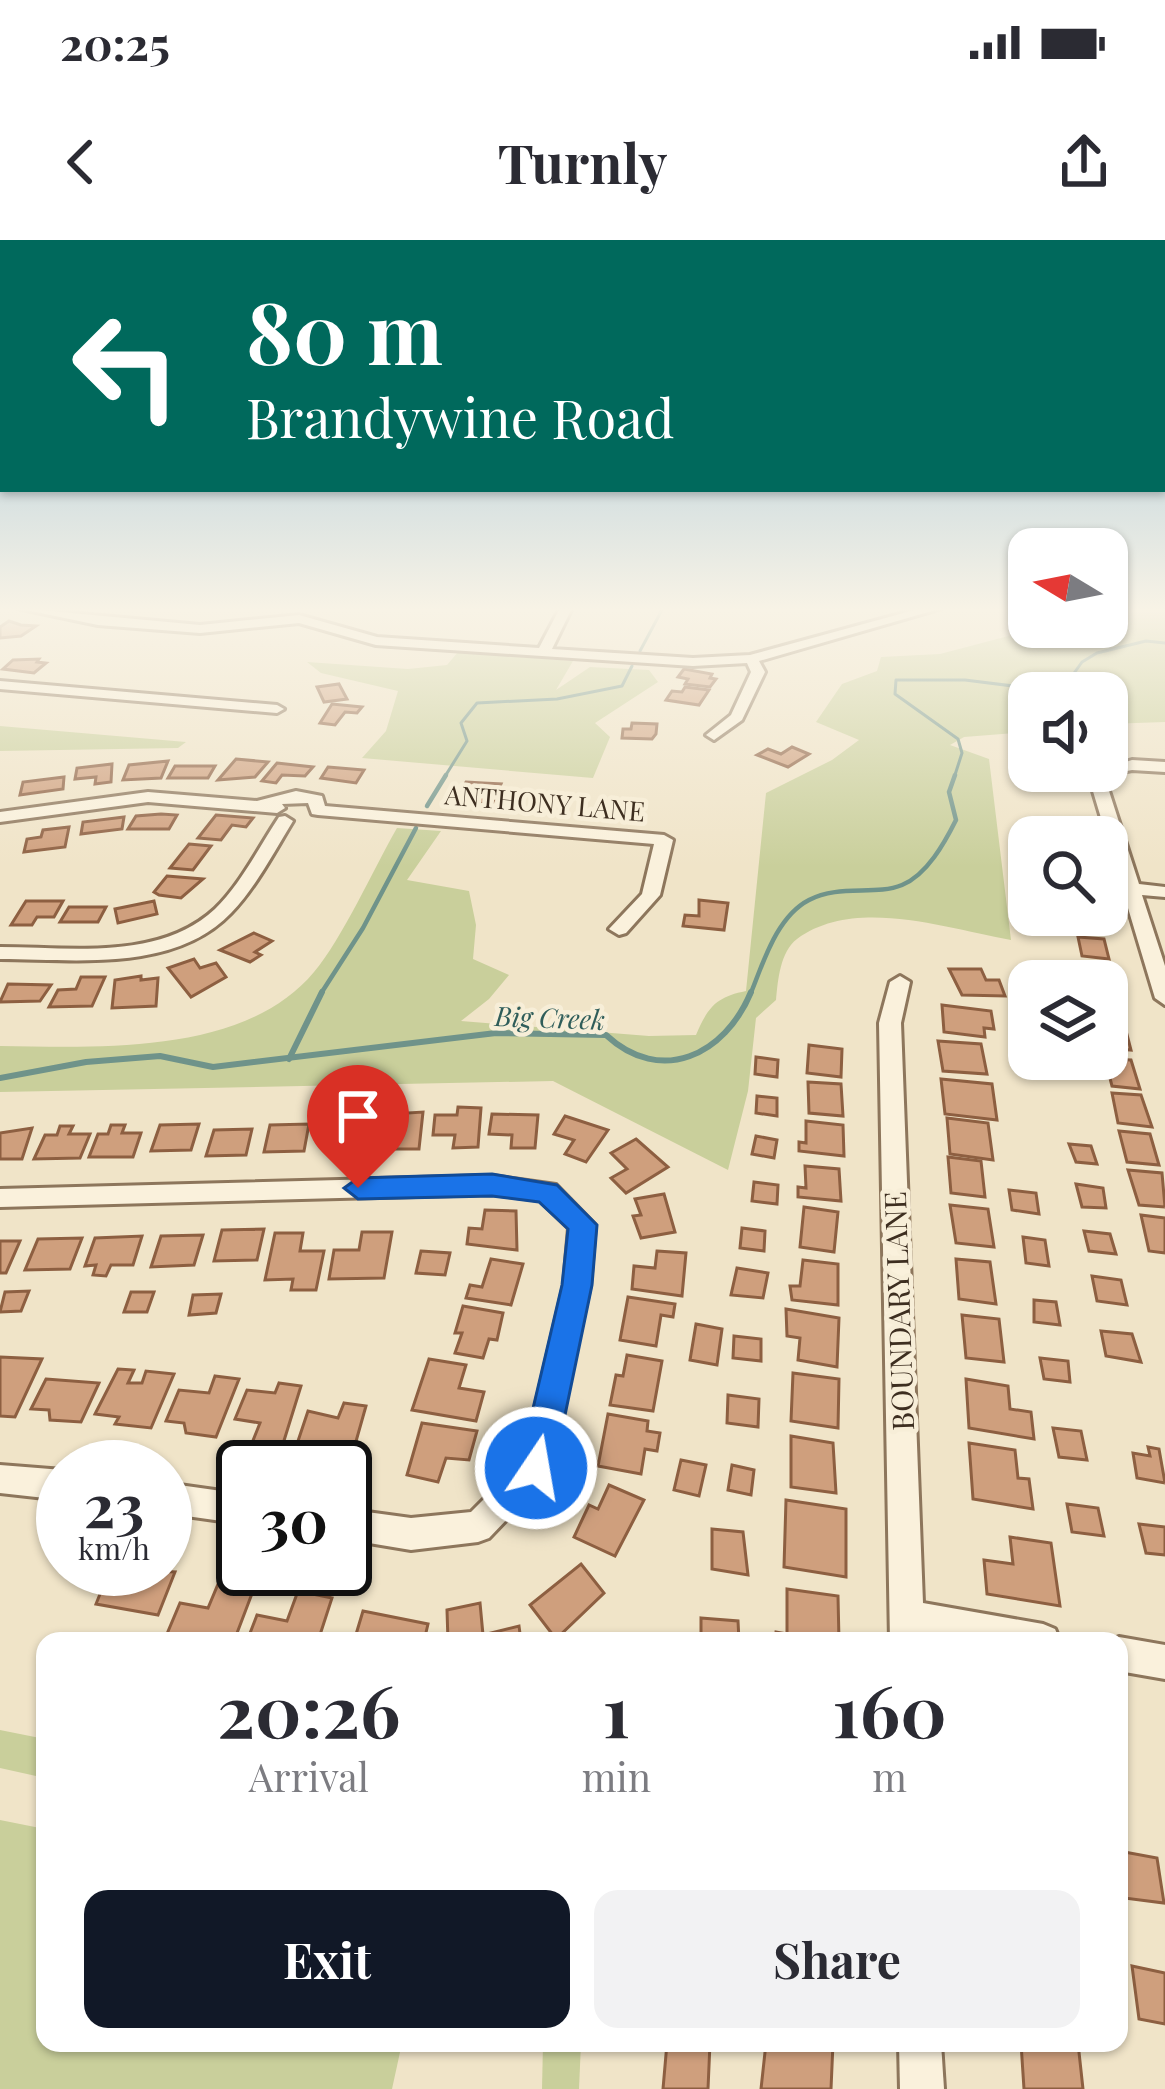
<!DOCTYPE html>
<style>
body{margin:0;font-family:"Playfair Display",serif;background:#f2f2f3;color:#2b2b33;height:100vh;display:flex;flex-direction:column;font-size:45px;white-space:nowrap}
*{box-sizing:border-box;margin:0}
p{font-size:39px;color:#7c7c81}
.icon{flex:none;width:66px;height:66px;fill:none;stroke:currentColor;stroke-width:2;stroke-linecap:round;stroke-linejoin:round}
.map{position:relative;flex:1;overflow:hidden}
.side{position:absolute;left:36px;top:1392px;width:1092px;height:420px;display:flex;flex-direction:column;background:#fff;border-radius:24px;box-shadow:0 3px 9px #0004}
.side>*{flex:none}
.guide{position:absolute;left:0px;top:0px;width:1167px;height:252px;box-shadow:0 3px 9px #0004;background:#00695c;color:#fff;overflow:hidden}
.needle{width:78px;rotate:280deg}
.fabs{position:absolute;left:1008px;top:288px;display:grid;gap:24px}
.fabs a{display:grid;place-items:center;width:120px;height:120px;border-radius:24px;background:#fff;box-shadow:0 3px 9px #0004;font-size:60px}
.speed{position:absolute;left:36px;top:1200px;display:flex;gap:24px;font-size:60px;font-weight:700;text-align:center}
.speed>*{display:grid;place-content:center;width:156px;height:156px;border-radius:50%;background:#fff;box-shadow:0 3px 9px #0004;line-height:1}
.speed small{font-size:30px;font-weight:400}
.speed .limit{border:6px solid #111;border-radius:18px;background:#fff;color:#111}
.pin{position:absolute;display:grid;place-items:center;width:102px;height:102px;color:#fff;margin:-123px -51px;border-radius:50% 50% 50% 0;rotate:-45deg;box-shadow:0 0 12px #0007}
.pin .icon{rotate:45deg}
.me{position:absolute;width:132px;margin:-66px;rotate:12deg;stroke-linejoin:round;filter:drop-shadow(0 0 9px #0008)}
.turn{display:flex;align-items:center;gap:42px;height:252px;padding:0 48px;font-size:54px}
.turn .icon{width:156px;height:156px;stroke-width:2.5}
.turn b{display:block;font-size:84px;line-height:102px}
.eta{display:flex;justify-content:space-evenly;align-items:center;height:204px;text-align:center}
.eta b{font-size:72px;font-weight:700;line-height:84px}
.action{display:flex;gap:24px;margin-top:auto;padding:24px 48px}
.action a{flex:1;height:138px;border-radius:24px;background:#111827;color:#fff;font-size:48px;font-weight:700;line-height:138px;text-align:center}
.action a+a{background:#f2f2f3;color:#2b2b33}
.status{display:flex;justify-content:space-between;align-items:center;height:84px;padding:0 60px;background:#fff;direction:ltr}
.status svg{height:33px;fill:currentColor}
header{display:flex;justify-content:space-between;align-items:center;height:156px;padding:0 48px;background:#fff;font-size:54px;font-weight:700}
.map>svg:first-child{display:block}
</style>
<div class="status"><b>20:25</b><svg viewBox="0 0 49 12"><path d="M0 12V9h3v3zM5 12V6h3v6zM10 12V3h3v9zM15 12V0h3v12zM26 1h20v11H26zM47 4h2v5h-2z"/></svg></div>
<header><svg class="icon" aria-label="back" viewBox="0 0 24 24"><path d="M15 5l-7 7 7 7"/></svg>Turnly<svg class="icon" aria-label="share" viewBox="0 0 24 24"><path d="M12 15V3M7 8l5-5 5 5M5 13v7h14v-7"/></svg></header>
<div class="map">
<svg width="1165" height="1849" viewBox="0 0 1165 1849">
<rect width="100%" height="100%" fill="#f0e4c8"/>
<g fill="#c9cf9b">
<path d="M 1107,368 L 1165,368 L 1165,482 L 1107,484 L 1107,453 L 1029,453 L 1029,492 L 964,497 L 950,505 L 989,519 L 1011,700 C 948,689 855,656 797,699 C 780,712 778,740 776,760 L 756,778 L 748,851 L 728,930 L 553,841 L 0,852 L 0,806 C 98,807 244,816 314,732 C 342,699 374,628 397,588 L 441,591 L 407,640 L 469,651 L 476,685 L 473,719 L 509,735 L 489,759 L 461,781 L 649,796 L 696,795 C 708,767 716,757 746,751 L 766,553 L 832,520 L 859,500 L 816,482 L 842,444 L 877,431 L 881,417 L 940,414 L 1031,390 L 1107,387 Z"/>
<polygon points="458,412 573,421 556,450 590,427 649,430 658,442 595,483 610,497 593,538 362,518 386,491 398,451 321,433 307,422 408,429 447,425"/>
<polygon points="0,486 186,502 178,508 0,511"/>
<polygon points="0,1490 45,1499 45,1538 0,1528"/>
<polygon points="0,1580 45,1589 45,1803 402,1803 392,1849 0,1849"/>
<polygon points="543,1803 581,1803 579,1849 542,1849"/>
</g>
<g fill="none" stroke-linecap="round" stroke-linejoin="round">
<g stroke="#6f938a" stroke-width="3">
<polyline points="640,411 663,368"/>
<polyline points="444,538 467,501 461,483 477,463 557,459 622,446 632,426"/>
<polyline points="954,538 962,513 958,499 895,454 896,440 965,440 1045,450 1067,443 1082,422 1097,413 1146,401 1165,403"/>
</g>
<g stroke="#6f938a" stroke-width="4.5">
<polyline points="427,566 446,535"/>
<polyline points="320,755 363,688 416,588"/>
<path d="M 750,755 C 763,724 776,677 809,660 C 839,644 875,656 902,645 C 927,635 945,602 956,580 L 949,552 L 955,535"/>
</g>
<g stroke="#6f938a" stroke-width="6">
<polyline points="289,819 322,752"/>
<path d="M 0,838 L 86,822 L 160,816 L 213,827 L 496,793 L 606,795 C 661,846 725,815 751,752"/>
</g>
</g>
<g fill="#cf9f7d" stroke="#8d5f41" stroke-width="3">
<polygon points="9,381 21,385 36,386 21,396 0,398 0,387"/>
<polygon points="39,419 37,422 46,423 34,433 3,429 13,420"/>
<polygon points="684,429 712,434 710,438 716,439 710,447 685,444 688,439 678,437"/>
<polygon points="339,444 347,459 324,462 317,447"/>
<polygon points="685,447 709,450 699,465 666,460 672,451 682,452"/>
<polygon points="332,464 362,467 357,473 345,472 335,485 320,483"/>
<polygon points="632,483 657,484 656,494 652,499 622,498 623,489 631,489"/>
<polygon points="792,507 809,514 788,527 757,515 768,509 781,514"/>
<polygon points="236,519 268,522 255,537 218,540"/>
<polygon points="168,521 161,538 123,540 129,525"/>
<polygon points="277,523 313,527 305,536 282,535 276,543 262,541"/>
<polygon points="112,524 111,542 95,544 96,537 75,539 77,528"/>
<polygon points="175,526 215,526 208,538 168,538"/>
<polygon points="328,527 364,530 356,543 321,538"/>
<polygon points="64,537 63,549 20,555 23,542"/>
<polygon points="466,542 483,543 501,544 492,564 472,563 478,551 462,550"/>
<polygon points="161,574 177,575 169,589 128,589 136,576"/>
<polygon points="216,575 253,578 246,587 232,585 221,600 198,598"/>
<polygon points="124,577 122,589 81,594 83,582"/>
<polygon points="69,587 65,607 24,612 27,599 41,597 43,590"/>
<polygon points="189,604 211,606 193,630 170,628"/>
<polygon points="167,636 203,639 181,658 159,655 154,652"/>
<polygon points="699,660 728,663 724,690 683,686 685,675 699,676"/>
<polygon points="26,661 63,661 54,677 37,677 32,685 11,685"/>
<polygon points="154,661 157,674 118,683 115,669"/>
<polygon points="69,667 106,667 98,682 60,682"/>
<polygon points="1072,675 1098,675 1102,691 1075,689"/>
<polygon points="254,693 272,701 255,712 261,715 250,722 220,710"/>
<polygon points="1078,697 1104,699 1109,719 1082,716"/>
<polygon points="194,719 200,728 216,723 226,737 191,757 168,728"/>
<polygon points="1083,725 1110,727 1116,748 1107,747 1107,741 1087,741"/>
<polygon points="949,729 981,729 986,740 999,740 1005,756 962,755"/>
<polygon points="141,736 141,740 158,738 156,766 112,768 115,740"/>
<polygon points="81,737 105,737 92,766 49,767 58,750 76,749"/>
<polygon points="8,744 51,745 40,761 0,762"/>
<polygon points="942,765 991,771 994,789 984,788 985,797 944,792"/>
<polygon points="1107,785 1125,787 1131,810 1107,808"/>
<polygon points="938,801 981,804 987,834 943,831"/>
<polygon points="809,805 842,809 841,837 807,833"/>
<polygon points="756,817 778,820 777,837 755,834"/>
<polygon points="1105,819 1131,820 1140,849 1112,846"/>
<polygon points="941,839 992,844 997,880 945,874"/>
<polygon points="808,842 841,844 843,876 809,873"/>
<polygon points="1112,853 1141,855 1152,887 1118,883"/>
<polygon points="757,856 777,858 777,876 756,873"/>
<polygon points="458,867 481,868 478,907 453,908 455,895 433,895 435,875 457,875"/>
<polygon points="368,870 362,907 336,908 339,893 316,894 320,871"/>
<polygon points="423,872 419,909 396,909 398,894 373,894 376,875"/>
<polygon points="492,874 538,875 535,908 511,908 512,895 489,894"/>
<polygon points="565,876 608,890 586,922 565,914 574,900 554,894"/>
<polygon points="947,878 988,883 993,920 950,914"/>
<polygon points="806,881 843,885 844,916 799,911 799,902 806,903"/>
<polygon points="199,884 191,910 151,911 160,885"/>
<polygon points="309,884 304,911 264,912 270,885"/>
<polygon points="111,885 125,885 122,893 141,893 133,917 89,917 98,894 108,894"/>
<polygon points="60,886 73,886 69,894 90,894 80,918 34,919 45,895 57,895"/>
<polygon points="32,888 22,919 0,919 0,893"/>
<polygon points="252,889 246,915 206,916 214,890"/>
<polygon points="1119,891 1150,894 1159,925 1127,922"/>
<polygon points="756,896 777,900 774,918 752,914"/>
<polygon points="636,899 668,927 626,953 611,938 627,929 611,913"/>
<polygon points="1069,904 1091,906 1097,924 1076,922"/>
<polygon points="948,917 981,921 985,957 951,953"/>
<polygon points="805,926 839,929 841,961 798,957 798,947 806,948"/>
<polygon points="1128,930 1162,933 1165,967 1139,965"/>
<polygon points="754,942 778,945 777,964 752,961"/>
<polygon points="1076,944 1103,948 1106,968 1082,967"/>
<polygon points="1009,950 1036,953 1039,974 1012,970"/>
<polygon points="664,954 675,992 641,998 633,976 641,975 635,959"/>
<polygon points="950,965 988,969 994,1007 956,1003"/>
<polygon points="804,967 838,972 834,1012 800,1007"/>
<polygon points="485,970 516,971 517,1010 467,1004 469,988 482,989"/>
<polygon points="1141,975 1165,978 1165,1013 1149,1011"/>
<polygon points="742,988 765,991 764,1011 740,1008"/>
<polygon points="264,989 257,1020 214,1021 222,990"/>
<polygon points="1084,991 1110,994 1116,1014 1089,1011"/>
<polygon points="362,992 392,992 384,1038 329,1039 334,1010 359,1010"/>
<polygon points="275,993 303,993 300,1011 324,1011 316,1050 291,1050 293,1039 265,1040"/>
<polygon points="203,995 194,1025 151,1027 161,996"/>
<polygon points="142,996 133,1025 111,1025 106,1036 93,1035 96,1025 85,1026 95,998"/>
<polygon points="1023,997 1045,1000 1049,1026 1026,1023"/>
<polygon points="82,998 70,1029 25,1030 38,999"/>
<polygon points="0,1001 20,1001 6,1033 0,1033"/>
<polygon points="421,1011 450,1013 445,1035 416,1033"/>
<polygon points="657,1011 686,1013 682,1056 632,1049 634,1026 655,1028"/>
<polygon points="491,1019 523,1024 511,1065 466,1058 470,1045 482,1047"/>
<polygon points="956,1019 990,1022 996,1064 959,1059"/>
<polygon points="803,1020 838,1024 838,1065 792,1060 790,1046 800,1046"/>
<polygon points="737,1028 768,1033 763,1058 731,1055"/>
<polygon points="1092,1036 1121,1040 1127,1065 1097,1061"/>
<polygon points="29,1051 21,1071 0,1072 5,1052"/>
<polygon points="131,1052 154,1052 147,1072 124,1072"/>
<polygon points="221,1054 216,1073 189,1075 193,1055"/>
<polygon points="628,1057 675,1064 673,1077 661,1075 656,1106 620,1100"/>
<polygon points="1034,1060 1056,1062 1060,1085 1034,1082"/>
<polygon points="463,1066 503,1073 497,1100 489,1099 483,1118 455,1113 462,1093 455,1093"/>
<polygon points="786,1069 839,1078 837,1127 798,1120 800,1098 787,1096"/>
<polygon points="962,1075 999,1079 1004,1122 966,1118"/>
<polygon points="696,1084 722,1089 717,1125 690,1120"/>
<polygon points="1101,1091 1132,1094 1141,1122 1106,1116"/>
<polygon points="734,1096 761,1099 761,1121 733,1118"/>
<polygon points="627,1115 662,1121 653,1171 610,1165 616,1135 623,1136"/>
<polygon points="0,1117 42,1119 15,1177 0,1176"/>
<polygon points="1040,1118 1068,1121 1070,1142 1044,1139"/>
<polygon points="429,1119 466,1125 459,1148 484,1152 476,1181 412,1170"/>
<polygon points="118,1129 134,1130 128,1143 142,1143 146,1131 174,1134 151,1188 115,1184 119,1177 95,1174"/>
<polygon points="793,1133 839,1139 838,1188 791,1181"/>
<polygon points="215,1136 239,1139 216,1197 186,1193 184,1183 166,1181 179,1150 209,1153"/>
<polygon points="46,1139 99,1143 81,1182 50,1180 49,1170 31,1169"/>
<polygon points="966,1139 1008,1146 1010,1169 1031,1172 1034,1199 969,1188"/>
<polygon points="279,1143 301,1146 282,1207 252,1203 260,1183 235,1179 247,1150 275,1153"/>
<polygon points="728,1155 759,1159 758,1187 727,1183"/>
<polygon points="344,1163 366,1166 351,1219 334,1216 337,1210 297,1204 308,1171 338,1178"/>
<polygon points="608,1174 648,1181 647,1191 660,1193 657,1211 645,1209 641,1234 598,1226"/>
<polygon points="422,1183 477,1191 469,1220 446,1218 438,1242 407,1235"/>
<polygon points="1053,1188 1081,1191 1087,1220 1059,1217"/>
<polygon points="791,1196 833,1203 836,1253 791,1247"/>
<polygon points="969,1203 1015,1210 1018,1238 1029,1239 1033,1269 973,1259"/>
<polygon points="1148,1207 1159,1209 1165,1243 1137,1238 1133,1213 1150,1216"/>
<polygon points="681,1220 706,1225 699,1256 674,1250"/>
<polygon points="732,1225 754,1230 751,1255 728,1250"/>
<polygon points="609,1245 644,1260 615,1316 574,1297 589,1265 598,1269"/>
<polygon points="786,1260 846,1269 846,1337 784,1327"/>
<polygon points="1067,1264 1098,1268 1104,1296 1072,1292"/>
<polygon points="1139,1284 1165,1287 1165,1315 1146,1313"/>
<polygon points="712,1289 743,1292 748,1335 712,1329"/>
<polygon points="1010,1297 1051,1303 1060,1366 987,1354 984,1320 1013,1324"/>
<polygon points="581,1324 604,1353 556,1399 530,1365"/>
<polygon points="110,1329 175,1332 158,1375 96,1364"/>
<polygon points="221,1337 256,1343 234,1401 164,1401 180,1363 208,1368"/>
<polygon points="787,1349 838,1356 839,1401 775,1401 776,1392 787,1394"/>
<polygon points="298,1351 332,1358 318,1401 247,1401 257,1375 287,1381"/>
<polygon points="480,1363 483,1395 519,1386 521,1401 448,1401 447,1370"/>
<polygon points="363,1371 428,1384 424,1401 354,1401"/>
<polygon points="701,1378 738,1381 739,1401 701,1401"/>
<polygon points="1119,1611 1157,1618 1164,1663 1124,1658"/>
<polygon points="1132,1726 1165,1733 1165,1784 1139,1779"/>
<polygon points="667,1803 710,1803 708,1849 663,1849"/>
<polygon points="766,1803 833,1803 831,1849 761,1849"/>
<polygon points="1021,1803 1078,1803 1083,1849 1024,1849"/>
</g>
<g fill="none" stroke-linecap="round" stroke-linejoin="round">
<g stroke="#8d765c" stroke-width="6">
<g id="street">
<polygon points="17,368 200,385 299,375 377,397 539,408 560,368 572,368 552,409 693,418 750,415 922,368 942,368 759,421 765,432 742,480 714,500 706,495 731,475 751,432 747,423 693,426 376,405 299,383 200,393 98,385"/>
<polygon points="0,441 277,465 284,469 277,473 0,449"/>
<polygon points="1132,520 1165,522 1165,532 1132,530 1112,534 1108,548 1139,644 1165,647 1165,657 1142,655 1165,726 1165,765 1155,758 1092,548 1097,531"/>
<polygon points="296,551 322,556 325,566 664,595 673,600 660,655 626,693 619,695 609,689 642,654 654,604 318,575 312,574 308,563 282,564 285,568 277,573 148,562 0,582 0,572 148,552 257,561"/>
<path d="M 285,576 L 293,581 C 274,612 256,647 231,673 C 174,733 74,719 0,719 L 0,707 C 70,707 159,721 215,669 C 241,644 259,607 279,577 Z"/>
<polygon points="900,736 910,742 901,783 923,1363 1043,1384 1055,1389 1060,1401 947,1401 924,1397 924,1401 890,1401 879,783 890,742"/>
<polygon points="492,936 556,945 595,985 590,1045 551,1227 547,1237 489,1298 478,1302 411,1310 345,1299 345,1269 411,1278 471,1272 523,1220 564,1045 569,988 540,960 492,954 0,967 0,949"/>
<polygon points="0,1225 63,1230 63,1260 0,1253"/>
<polygon points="165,1243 243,1254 243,1284 165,1273"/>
<polygon points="1119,1397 1165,1405 1165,1439 1119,1431 1119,1401 1109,1401"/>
<polygon points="899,1803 941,1803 944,1849 900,1849"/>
</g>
</g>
<use href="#street" fill="#faf1dc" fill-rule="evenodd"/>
</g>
<linearGradient id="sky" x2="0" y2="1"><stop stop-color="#8fbad6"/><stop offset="0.59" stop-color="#f8f3e6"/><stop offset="1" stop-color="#f8f3e6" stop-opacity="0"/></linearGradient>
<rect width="1165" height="627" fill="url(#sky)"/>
<polygon fill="#1a73e8" stroke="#114b97" stroke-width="3" points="492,934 557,945 597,985 592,1045 554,1228 549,1239 536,1244 524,1239 519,1228 562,1045 568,989 539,962 492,956 358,959 344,948 358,938"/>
<g text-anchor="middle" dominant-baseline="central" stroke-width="9" stroke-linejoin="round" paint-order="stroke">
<g font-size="27" fill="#3d2e20" stroke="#f7eed8">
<text transform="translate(545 562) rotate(5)">ANTHONY LANE</text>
</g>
<g font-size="27" font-style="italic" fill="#2f5d5a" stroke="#f7eed8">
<text transform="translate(550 777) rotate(2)">Big Creek</text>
</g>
<g font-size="30" fill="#3d2e20" stroke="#f7eed8">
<text transform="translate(898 1071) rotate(-92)">BOUNDARY LANE</text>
</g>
</g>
</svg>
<div class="fabs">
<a><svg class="needle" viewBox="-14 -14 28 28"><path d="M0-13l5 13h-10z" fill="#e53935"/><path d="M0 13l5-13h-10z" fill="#7c7c81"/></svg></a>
<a><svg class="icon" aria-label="sound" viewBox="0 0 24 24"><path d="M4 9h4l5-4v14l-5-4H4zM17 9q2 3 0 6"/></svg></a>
<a><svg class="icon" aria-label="search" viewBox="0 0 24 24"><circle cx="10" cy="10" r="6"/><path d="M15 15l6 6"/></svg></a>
<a><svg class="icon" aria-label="layers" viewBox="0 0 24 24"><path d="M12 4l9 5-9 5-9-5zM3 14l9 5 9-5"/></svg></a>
</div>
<div class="speed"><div>23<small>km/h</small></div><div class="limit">30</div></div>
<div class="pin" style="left:358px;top:948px;background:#d93025"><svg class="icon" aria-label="arrive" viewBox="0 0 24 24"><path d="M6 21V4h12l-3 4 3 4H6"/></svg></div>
<svg class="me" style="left:536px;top:1228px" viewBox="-20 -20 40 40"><circle r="17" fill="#1a73e8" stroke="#fff" stroke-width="3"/><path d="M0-11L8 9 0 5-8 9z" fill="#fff"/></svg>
<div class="guide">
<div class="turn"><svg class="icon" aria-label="left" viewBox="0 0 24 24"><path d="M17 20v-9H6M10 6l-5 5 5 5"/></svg><div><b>80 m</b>Brandywine Road</div></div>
</div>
<section class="side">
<div class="eta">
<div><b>20:26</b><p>Arrival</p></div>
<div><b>1</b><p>min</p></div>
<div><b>160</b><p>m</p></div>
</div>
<div class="action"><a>Exit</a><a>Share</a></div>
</section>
</div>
